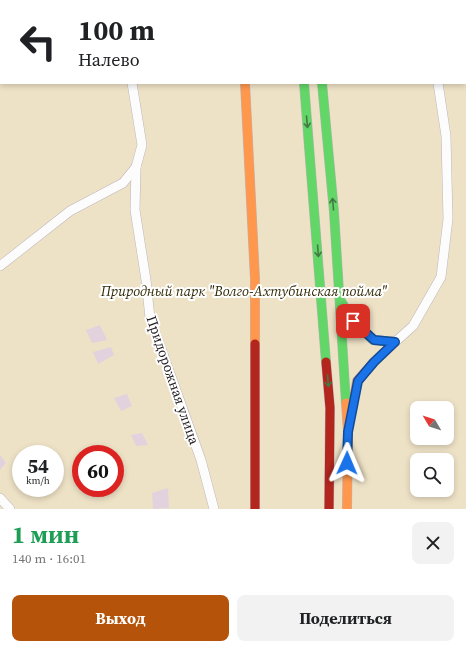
<!DOCTYPE html>
<html lang="ru">
<meta charset="utf-8">
<style>
body{margin:0;font-family:"Source Serif 4",serif;background:#f2f2f2;color:#202124;height:100vh;display:flex;flex-direction:column;font-size:15px;white-space:nowrap}
*{box-sizing:border-box;margin:0}
p{font-size:13px;color:#757577}
.icon{flex:none;width:22px;height:22px;fill:none;stroke:currentColor;stroke-width:2;stroke-linecap:round;stroke-linejoin:round}
.map{position:relative;height:509px;overflow:hidden}
.drawer{display:flex;flex-direction:column;background:#fff;flex:1}
.drawer>*{flex:none}
.guide{position:absolute;left:0px;top:0px;width:466px;height:84px;box-shadow:0 2px 6px #0003;background:#fff;color:#202124;overflow:hidden}
.needle{width:26px;rotate:309deg}
.buttons{position:absolute;left:410px;top:401px;display:grid;gap:8px}
.buttons a{display:grid;place-items:center;width:44px;height:44px;border-radius:8px;background:#fff;box-shadow:0 2px 6px #0003;font-size:20px}
.speed{position:absolute;left:12px;top:445px;display:flex;gap:8px;font-size:20px;font-weight:700;text-align:center}
.speed>*{display:grid;place-content:center;width:52px;height:52px;border-radius:50%;background:#fff;box-shadow:0 2px 6px #0003;line-height:1}
.speed small{font-size:10px;font-weight:400}
.speed .limit{border:6px solid #d22;background:#fff;color:#111}
.pin{position:absolute;display:grid;place-items:center;width:34px;height:34px;color:#fff;margin:-17px;border-radius:8px;box-shadow:0 2px 6px #0006}
.me{position:absolute;width:44px;margin:-22px;rotate:1deg;stroke-linejoin:round;filter:drop-shadow(0 0 3px #0008)}
.turn{display:flex;align-items:center;gap:14px;height:84px;padding:0 12px;font-size:18px}
.turn .icon{width:52px;height:52px;stroke-width:2.5}
.turn b{display:block;font-size:28px;line-height:34px}
.round{display:grid;place-items:center;flex:none;width:42px;height:42px;border-radius:8px;background:#f2f2f2}
.headline{display:flex;align-items:center;justify-content:space-between;height:68px;padding:0 12px}
h1{font-size:24px;font-weight:700;line-height:30px;color:#1e9e55}
.primary-button{display:flex;gap:8px;margin-top:auto;padding:8px 12px}
.primary-button a{flex:1;height:46px;border-radius:8px;background:#b45309;color:#fff;font-size:16px;font-weight:700;line-height:46px;text-align:center}
.primary-button a+a{background:#f2f2f2;color:#202124}
.map>svg:first-child{display:block}
</style>
<div class="map">
<svg width="466" height="509" viewBox="0 0 466 509">
<rect width="100%" height="100%" fill="#f3e9f0"/>
<path fill="#eee2c6" fill-rule="evenodd" d="M 0,0 L 466,0 L 466,509 L 0,509 ZM 1,1 L 465,1 L 465,83 L 1,83 ZM 417,408 L 447,408 L 447,438 L 417,438 ZM 21,454 L 55,454 L 55,488 L 21,488 ZM 81,454 L 115,454 L 115,488 L 81,488 ZM 417,460 L 447,460 L 447,490 L 417,490 Z"/>
<g fill="#e2d2dd">
<polygon points="100,325 107,340 92,343 86,330"/>
<polygon points="111,347 114,355 98,364 93,352"/>
<polygon points="127,394 132,406 121,411 114,398"/>
<polygon points="142,433 148,445 136,446 131,435"/>
<polygon points="0,455 6,463 0,470"/>
<polygon points="168,488 169,508 153,509 152,493"/>
</g>
<g fill="none" stroke-linecap="round" stroke-linejoin="round">
<g stroke="#bdb5ba" stroke-width="10">
<g id="street">
<polyline points="40,1 66,0"/>
<polyline points="155,1 156,0"/>
<polyline points="0,2 1,2"/>
<polyline points="465,35 466,35"/>
<polyline points="132,83 142,145 136,167 135,210 146,280 150,318 201,460 214,509"/>
<polyline points="0,266 70,211 123,183 136,167"/>
<polyline points="395,342 413,326 441,277 448,219 446,136 438,83"/>
<polyline points="0,498 10,509"/>
</g>
</g>
<g stroke="#bdb5ba" stroke-width="10">
<g id="fast">
<polyline points="304,83 326,362"/>
<polyline points="322,83 334,212 346,403"/>
<polyline points="341,301 353,321 373,340 395,342"/>
</g>
</g>
<g stroke="#bdb5ba" stroke-width="10">
<g id="slow">
<polyline points="241,0 241,1"/>
<polyline points="296,0 296,1"/>
<polyline points="315,0 315,1"/>
<polyline points="245,83 255,279 255,344"/>
<polyline points="346,403 348,432 347,509"/>
<polyline points="352,410 357,381 374,362 395,342"/>
</g>
</g>
<g stroke="#bdb5ba" stroke-width="10">
<g id="jam">
<polyline points="255,344 255,509"/>
<polyline points="326,362 330,408 329,509"/>
</g>
</g>
<use href="#street" stroke="#fdfcfd" stroke-width="9"/>
<use href="#fast" stroke="#63d668" stroke-width="9"/>
<use href="#slow" stroke="#ff974d" stroke-width="9"/>
<use href="#jam" stroke="#b3261e" stroke-width="9"/>
</g>
<defs><path id="oneway-shaft" d="M-6 0H5M1.5-3L5.5 0L1.5 3" fill="none" stroke-width="1.6" stroke-linecap="round" stroke-linejoin="round"/></defs>
<g stroke="#437a44">
<use href="#oneway-shaft" transform="translate(307 122) rotate(85)"/>
<use href="#oneway-shaft" transform="translate(333 204) rotate(-95)"/>
<use href="#oneway-shaft" transform="translate(318 251) rotate(86)"/>
<use href="#oneway-shaft" transform="translate(328 381) rotate(86)"/>
</g>
<g fill="none" stroke-linecap="round" stroke-linejoin="round">
<g stroke="#114b97" stroke-width="10">
<polyline id="route" points="347,463 348,432 358,381 374,362 395,342 374,340 353,321"/>
</g>
<use href="#route" stroke="#1a73e8" stroke-width="7"/>
</g>
<g text-anchor="middle" dominant-baseline="central" stroke-width="4" stroke-linejoin="round" paint-order="stroke">
<g font-size="14" font-style="italic" fill="#312a06" stroke="#fff">
<text x="244" y="291">Природный парк "Волго-Ахтубинская пойма"</text>
</g>
<g font-size="14" fill="#231d21" stroke="#fff">
<text transform="translate(173 380) rotate(71)">Придорожная улица</text>
</g>
</g>
</svg>
<div class="buttons">
<a><svg class="needle" viewBox="-14 -14 28 28"><path d="M0-13l5 13h-10z" fill="#e53935"/><path d="M0 13l5-13h-10z" fill="#757577"/></svg></a>
<a><svg class="icon" aria-label="search" viewBox="0 0 24 24"><circle cx="10" cy="10" r="6"/><path d="M15 15l6 6"/></svg></a>
</div>
<div class="speed"><div>54<small>km/h</small></div><div class="limit">60</div></div>
<div class="pin" style="left:353px;top:321px;background:#d93025"><svg class="icon" aria-label="arrive" viewBox="0 0 24 24"><path d="M6 21V4h12l-3 4 3 4H6"/></svg></div>
<svg class="me" style="left:347px;top:463px" viewBox="-20 -20 40 40"><path d="M0-17L14 15 0 8-14 15z" fill="#1a73e8" stroke="#fff" stroke-width="4"/></svg>
<div class="guide">
<div class="turn"><svg class="icon" aria-label="left" viewBox="0 0 24 24"><path d="M17 20v-9H6M10 6l-5 5 5 5"/></svg><div><b>100 m</b>Налево</div></div>
</div>
</div>
<section class="drawer">
<div class="headline"><div><h1>1 мин</h1><p>140 m · 16:01</p></div><a class="round"><svg class="icon" aria-label="close" viewBox="0 0 24 24"><path d="M6 6l12 12M18 6L6 18"/></svg></a></div>
<div class="primary-button"><a>Выход</a><a>Поделиться</a></div>
</section>
